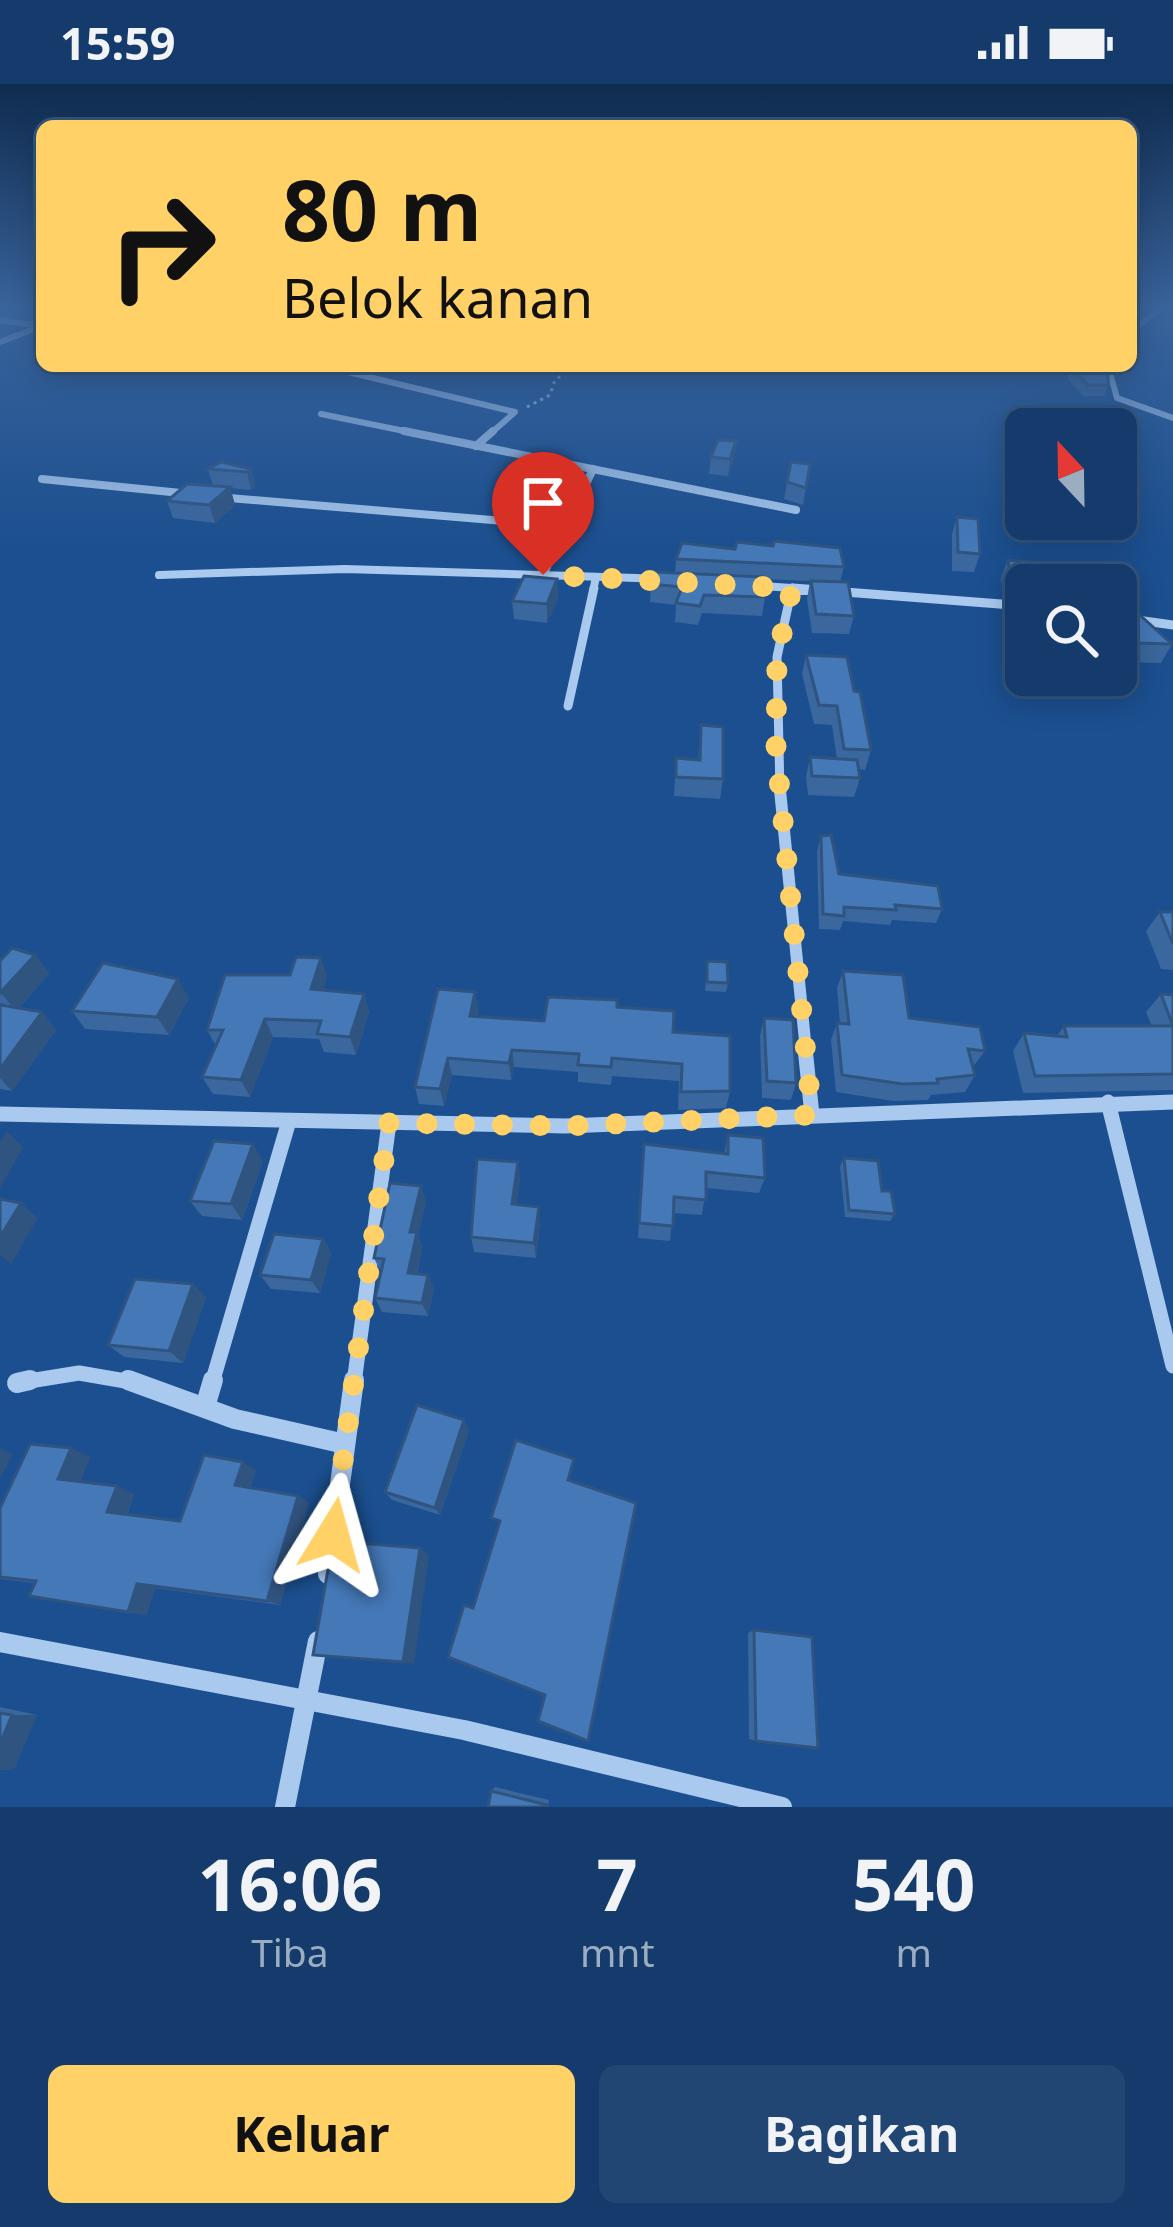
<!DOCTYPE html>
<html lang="id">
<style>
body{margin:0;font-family:"Noto Sans",sans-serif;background:#214673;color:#f1f3f6;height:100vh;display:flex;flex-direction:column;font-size:45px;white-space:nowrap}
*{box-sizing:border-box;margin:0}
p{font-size:39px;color:#9dadc1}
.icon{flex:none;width:66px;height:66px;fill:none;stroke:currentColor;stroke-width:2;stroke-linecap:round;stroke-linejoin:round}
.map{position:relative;height:1723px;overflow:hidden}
.details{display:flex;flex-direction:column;background:#143b6b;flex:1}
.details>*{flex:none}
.hud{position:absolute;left:36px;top:36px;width:1101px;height:252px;border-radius:18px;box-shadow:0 6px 30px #0003,0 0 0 3px #33557e;background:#ffd166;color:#111;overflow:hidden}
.needle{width:78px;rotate:338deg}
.fabs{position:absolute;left:1005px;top:324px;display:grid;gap:24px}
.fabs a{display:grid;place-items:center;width:132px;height:132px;border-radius:18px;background:#143b6b;box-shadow:0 6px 30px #0003,0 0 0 3px #33557e;font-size:60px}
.pin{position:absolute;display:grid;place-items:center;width:102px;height:102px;color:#fff;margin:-123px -51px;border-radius:50% 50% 50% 0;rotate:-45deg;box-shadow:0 0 12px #0007}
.pin .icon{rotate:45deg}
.me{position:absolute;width:132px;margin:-66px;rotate:8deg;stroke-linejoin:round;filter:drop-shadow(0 0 9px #0008)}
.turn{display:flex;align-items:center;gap:42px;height:252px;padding:0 48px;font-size:54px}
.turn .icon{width:156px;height:156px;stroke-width:2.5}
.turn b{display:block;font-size:84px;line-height:102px}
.eta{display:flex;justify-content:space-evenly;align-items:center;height:204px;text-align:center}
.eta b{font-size:72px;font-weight:700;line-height:84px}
.action{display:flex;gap:24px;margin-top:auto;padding:24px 48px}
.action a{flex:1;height:138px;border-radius:18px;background:#ffd166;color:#111;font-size:48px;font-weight:700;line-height:138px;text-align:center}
.action a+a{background:#214673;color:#f1f3f6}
.status{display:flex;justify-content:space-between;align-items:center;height:84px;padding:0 60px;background:#143b6b;direction:ltr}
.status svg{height:33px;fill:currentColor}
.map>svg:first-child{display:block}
</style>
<div class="status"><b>15:59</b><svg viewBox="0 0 49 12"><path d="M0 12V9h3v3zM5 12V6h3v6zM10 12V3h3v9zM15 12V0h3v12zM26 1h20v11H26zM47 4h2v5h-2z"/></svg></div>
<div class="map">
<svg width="1173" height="1723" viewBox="0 0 1173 1723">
<rect width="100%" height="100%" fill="#1b4f8f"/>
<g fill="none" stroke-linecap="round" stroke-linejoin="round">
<polyline stroke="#a9c9ee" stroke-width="3" stroke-dasharray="3 4.5" stroke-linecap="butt" points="527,323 550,311 555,296 575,282"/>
<g stroke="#a9c9ee" stroke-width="6">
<polyline points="0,236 41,242"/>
<polyline points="1131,248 1158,226"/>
<polyline points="0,258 42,242"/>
<polyline points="323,282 515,328 490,350"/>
<polyline points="1108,282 1117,314 1173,334"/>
<polyline points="321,330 419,350"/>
</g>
<g stroke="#a9c9ee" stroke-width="8">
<polyline points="404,347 796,426"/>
<polyline points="476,362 493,347"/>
<polyline points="42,395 191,410"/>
<polyline points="217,413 563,442"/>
<polyline points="159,491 345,485 668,495"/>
<polyline points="543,491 593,385"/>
<polyline points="748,501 792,504"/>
<polyline points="593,507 596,493"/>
<polyline points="791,507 832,507"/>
</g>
<g stroke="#a9c9ee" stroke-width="9">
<polyline points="793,504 1026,522"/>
<polyline points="1116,533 1173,541"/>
<polyline points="568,622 594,504"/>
<polyline points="780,709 777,573 792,504"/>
</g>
<polyline stroke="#a9c9ee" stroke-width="12" points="780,706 806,967"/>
<g stroke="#a9c9ee" stroke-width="15">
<polyline points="805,964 812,1031"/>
<polyline points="1108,1018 1173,1282"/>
<polyline points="0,1030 565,1042 1173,1018"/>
<polyline points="17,1299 79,1289 137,1299"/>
<polyline points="212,1299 289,1037"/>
<polyline points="354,1299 389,1039"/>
</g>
<g stroke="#a9c9ee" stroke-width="20">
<polyline points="128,1296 235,1335 345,1360"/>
<polyline points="17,1299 30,1296"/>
<polyline points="205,1323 213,1296"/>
<polyline points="328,1490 354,1296"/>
<polyline points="0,1558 464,1646 782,1723"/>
<polyline points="285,1723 318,1557"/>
</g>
</g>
<g fill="#3a679d">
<polygon points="1068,282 1108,282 1108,301 1104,312 1084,312 1068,296"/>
<polygon points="711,373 734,374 728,392 709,390"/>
<polygon points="791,378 810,380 803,421 784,415"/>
<polygon points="208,385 251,385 255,402 251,406 230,404 235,421 215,439 173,434 167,417 213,402"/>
<polygon points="957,433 980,470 974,488 952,487 952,450"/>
<polygon points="676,475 844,483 840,498 854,532 849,550 812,549 807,515 810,497 764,495 765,513 762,532 702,529 698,541 675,538 676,521 650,518 651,500 675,489"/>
<polygon points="1008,476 1034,495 1031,501 1026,501 1026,513 1003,511 1001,494"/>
<polygon points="557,495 558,514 547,539 514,535 512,517"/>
<polygon points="1116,510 1119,521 1172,560 1161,579 1125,578 1116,560"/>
<polygon points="806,571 854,607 871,666 865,686 858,685 860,694 854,713 808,711 806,693 810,673 837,675 832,641 814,640 802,590"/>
<polygon points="701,641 723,695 720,715 674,712 676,674 698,675"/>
<polygon points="821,752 839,790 942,825 936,839 892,836 890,841 843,837 840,846 819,845 817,767"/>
<polygon points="1160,828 1173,828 1173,886 1161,885 1146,847"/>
<polygon points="35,871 49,889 19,924 42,928 56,946 12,1007 0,1005 0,877"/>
<polygon points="707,877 728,899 726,908 705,907"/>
<polygon points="843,887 909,934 985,967 973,983 975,991 965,1008 931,1011 928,1016 893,1017 836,1008 831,956 837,939 840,939 837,904"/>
<polygon points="327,892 323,906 364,910 369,928 356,971 324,968 319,955 273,953 250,1013 213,1010 202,993 216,962 207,946"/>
<polygon points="475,908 478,926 477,932 544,937 617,923 673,948 730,1007 726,1024 678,1026 679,997 612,992 611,1001 578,998 578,988 514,983 511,996 452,991 444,1022 419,1020 415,1003"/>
<polygon points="1161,910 1173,911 1173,1006 1023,1009 1013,967 1024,949 1057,952 1064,942 1152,942 1146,928"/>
<polygon points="189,914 169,951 85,945 72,927"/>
<polygon points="764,934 796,999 791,1016 762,1014 760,952"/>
<polygon points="728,1051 765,1094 759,1109 706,1104 702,1131 673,1129 670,1157 638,1154 644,1060 724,1070"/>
<polygon points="844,1074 882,1107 895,1130 890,1137 845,1133 840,1082"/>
<polygon points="263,1077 242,1136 202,1132 190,1117"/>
<polygon points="520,1094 516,1121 540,1138 536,1174 474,1168 471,1153"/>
<polygon points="426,1117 418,1151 422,1163 417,1190 428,1191 434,1204 428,1232 382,1228 375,1214 381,1188 374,1174"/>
<polygon points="323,1155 331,1169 320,1209 271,1205 260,1191"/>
<polygon points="206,1213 183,1279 124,1273 108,1261"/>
<polygon points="469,1346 440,1431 392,1416 385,1408"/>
<polygon points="90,1373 80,1398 134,1410 127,1431 180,1437 256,1386 250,1404 298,1412 309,1419 280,1521 155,1504 146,1531 29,1512 35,1499 0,1495 0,1424"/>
<polygon points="754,1546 756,1657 749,1655 748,1549"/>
<polygon points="0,1623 37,1631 14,1685 0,1686"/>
<polygon points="495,1703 549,1716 548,1723 491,1707"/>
</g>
<g fill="#305480">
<polygon points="736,357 734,374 728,392 730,375"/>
<polygon points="251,385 255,402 251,406 247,388"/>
<polygon points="230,403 235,421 215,439 209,421"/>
<polygon points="557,495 558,514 547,539 547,520"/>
<polygon points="35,871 49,889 16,927 1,909"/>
<polygon points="321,874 327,892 318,924 311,905"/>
<polygon points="178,895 189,914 169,951 157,933"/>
<polygon points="475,908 478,926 473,950 470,932"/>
<polygon points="364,910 369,928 356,971 350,953"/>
<polygon points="42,928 56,946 12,1007 0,994 0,985"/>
<polygon points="265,935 273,953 250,1013 241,996"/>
<polygon points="512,966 514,983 511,996 509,979"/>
<polygon points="448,974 452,991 444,1022 440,1005"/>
<polygon points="7,1047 23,1063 0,1104 0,1058"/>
<polygon points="253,1060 263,1077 242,1136 231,1120"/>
<polygon points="518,1078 520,1094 514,1136 512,1120"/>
<polygon points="421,1102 426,1117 418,1151 422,1163 414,1203 408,1189 410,1148"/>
<polygon points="21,1119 38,1134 11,1180 0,1171 0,1153"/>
<polygon points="539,1123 540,1138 536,1174 534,1159"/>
<polygon points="323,1155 331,1169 320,1209 311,1196"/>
<polygon points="428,1191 434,1204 428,1232 422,1219"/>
<polygon points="193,1200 206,1213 183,1279 169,1267"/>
<polygon points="464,1336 469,1346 440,1431 435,1424"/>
<polygon points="0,1364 13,1370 0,1394"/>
<polygon points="71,1364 90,1373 78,1403 58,1395"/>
<polygon points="243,1378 256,1386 248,1409 235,1401"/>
<polygon points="117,1402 134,1410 125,1435 107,1428"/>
<polygon points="298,1412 309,1419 280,1521 267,1517"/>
<polygon points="420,1464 429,1472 414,1580 403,1578"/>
<polygon points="137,1500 155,1504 146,1531 128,1528"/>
<polygon points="12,1631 37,1631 14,1685 0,1686 0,1660"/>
</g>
<g fill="#4478b7" stroke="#305480" stroke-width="3">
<polygon points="1072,282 1108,282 1108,301 1088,301 1072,285"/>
<polygon points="718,356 736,357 730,375 711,373"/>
<polygon points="221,378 251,385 247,388 208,385"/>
<polygon points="791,378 810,380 806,404 787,398"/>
<polygon points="187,400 230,403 209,421 167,417"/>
<polygon points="957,433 978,435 980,470 958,468"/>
<polygon points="774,457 840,464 844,483 676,475 682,459 735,465 737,458 773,462"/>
<polygon points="1008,476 1031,478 1034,495 1010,493"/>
<polygon points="655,488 764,493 765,513 704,511 700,522 676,519 682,503 651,500"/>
<polygon points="524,492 557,495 547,520 512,517"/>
<polygon points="811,497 848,498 854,532 816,530"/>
<polygon points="1116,510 1119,521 1132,524 1172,560 1135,559 1116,523"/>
<polygon points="806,571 847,573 854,607 860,608 871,666 844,665 837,622 819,621"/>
<polygon points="701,641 723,643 723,695 676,693 676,674 700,676"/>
<polygon points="810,673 857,676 860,694 812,692"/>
<polygon points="831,751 839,790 938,802 942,825 895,821 896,826 844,823 844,832 823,830 821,752"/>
<polygon points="1160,828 1173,828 1173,860"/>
<polygon points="12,864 35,871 0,909 0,877"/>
<polygon points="296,873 321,874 311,905 364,910 350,953 317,950 321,937 265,935 241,996 202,993 223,946 207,946 225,891 290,891"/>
<polygon points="707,877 727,878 728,899 707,898"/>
<polygon points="103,879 178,895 157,933 72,927"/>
<polygon points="843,887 903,891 909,934 980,943 985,967 968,965 975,991 937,995 938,999 902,1000 842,991 837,939 849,940"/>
<polygon points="438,905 475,908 470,932 544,937 548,913 617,916 617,923 674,927 673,948 730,952 730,1007 681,1008 682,980 612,974 611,983 578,981 579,970 512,966 509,979 448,974 440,1005 415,1003"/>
<polygon points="1161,910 1173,911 1173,942"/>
<polygon points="1,921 42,928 0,985 0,922"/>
<polygon points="764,934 793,936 796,999 767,997"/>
<polygon points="1064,942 1173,942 1173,990 1035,992 1024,949 1067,953"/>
<polygon points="728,1051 763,1054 765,1094 706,1088 706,1116 674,1113 673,1142 639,1139 644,1060 728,1070"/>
<polygon points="214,1057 253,1060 231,1120 190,1117"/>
<polygon points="844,1074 878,1077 882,1107 891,1107 895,1130 849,1126"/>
<polygon points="477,1075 518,1078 512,1120 539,1123 534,1159 471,1153"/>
<polygon points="390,1099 421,1102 410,1148 417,1148 408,1189 428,1191 422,1219 375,1214 384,1175 374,1174"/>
<polygon points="0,1115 21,1119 0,1153"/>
<polygon points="274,1150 323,1155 311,1196 260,1191"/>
<polygon points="135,1195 193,1200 169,1267 108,1261"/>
<polygon points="417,1321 464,1336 435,1424 385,1408"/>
<polygon points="516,1356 574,1375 568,1396 636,1419 588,1657 538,1637 545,1611 448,1573 464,1521 473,1524 500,1437 491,1434"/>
<polygon points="30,1360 71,1364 58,1395 117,1402 107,1428 180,1437 204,1371 243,1378 235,1401 298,1412 267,1517 137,1500 128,1528 29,1512 36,1497 0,1493 0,1424"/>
<polygon points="333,1457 420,1464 403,1578 313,1571"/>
<polygon points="754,1546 812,1553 818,1664 756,1657"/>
<polygon points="0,1629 12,1631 0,1660"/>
<polygon points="491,1707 547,1721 547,1723 488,1723"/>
</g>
<linearGradient id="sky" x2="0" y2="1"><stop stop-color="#0f2b4f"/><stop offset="0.48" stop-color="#39639b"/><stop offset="1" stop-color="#39639b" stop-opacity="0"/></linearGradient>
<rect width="1173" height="467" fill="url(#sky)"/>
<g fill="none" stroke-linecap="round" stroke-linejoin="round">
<polyline stroke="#ffd166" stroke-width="21" stroke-dasharray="0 37.8" points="333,1451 389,1039 565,1042 812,1031 776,665 777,573 792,504 543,491"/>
</g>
</svg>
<div class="fabs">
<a><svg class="needle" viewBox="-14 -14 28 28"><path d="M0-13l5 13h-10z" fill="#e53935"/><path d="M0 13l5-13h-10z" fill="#9dadc1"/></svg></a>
<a><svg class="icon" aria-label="search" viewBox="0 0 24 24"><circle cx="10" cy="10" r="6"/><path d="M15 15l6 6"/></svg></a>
</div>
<div class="pin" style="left:543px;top:491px;background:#d93025"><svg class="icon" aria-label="arrive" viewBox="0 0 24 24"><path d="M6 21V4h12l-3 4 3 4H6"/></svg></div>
<svg class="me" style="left:333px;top:1451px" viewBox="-20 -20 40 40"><path d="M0-17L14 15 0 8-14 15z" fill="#ffd166" stroke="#fff" stroke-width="4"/></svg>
<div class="hud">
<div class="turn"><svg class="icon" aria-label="right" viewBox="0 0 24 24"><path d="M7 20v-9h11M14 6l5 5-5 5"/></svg><div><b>80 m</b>Belok kanan</div></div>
</div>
</div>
<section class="details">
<div class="eta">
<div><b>16:06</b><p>Tiba</p></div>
<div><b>7</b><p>mnt</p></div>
<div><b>540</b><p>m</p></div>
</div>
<div class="action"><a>Keluar</a><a>Bagikan</a></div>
</section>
